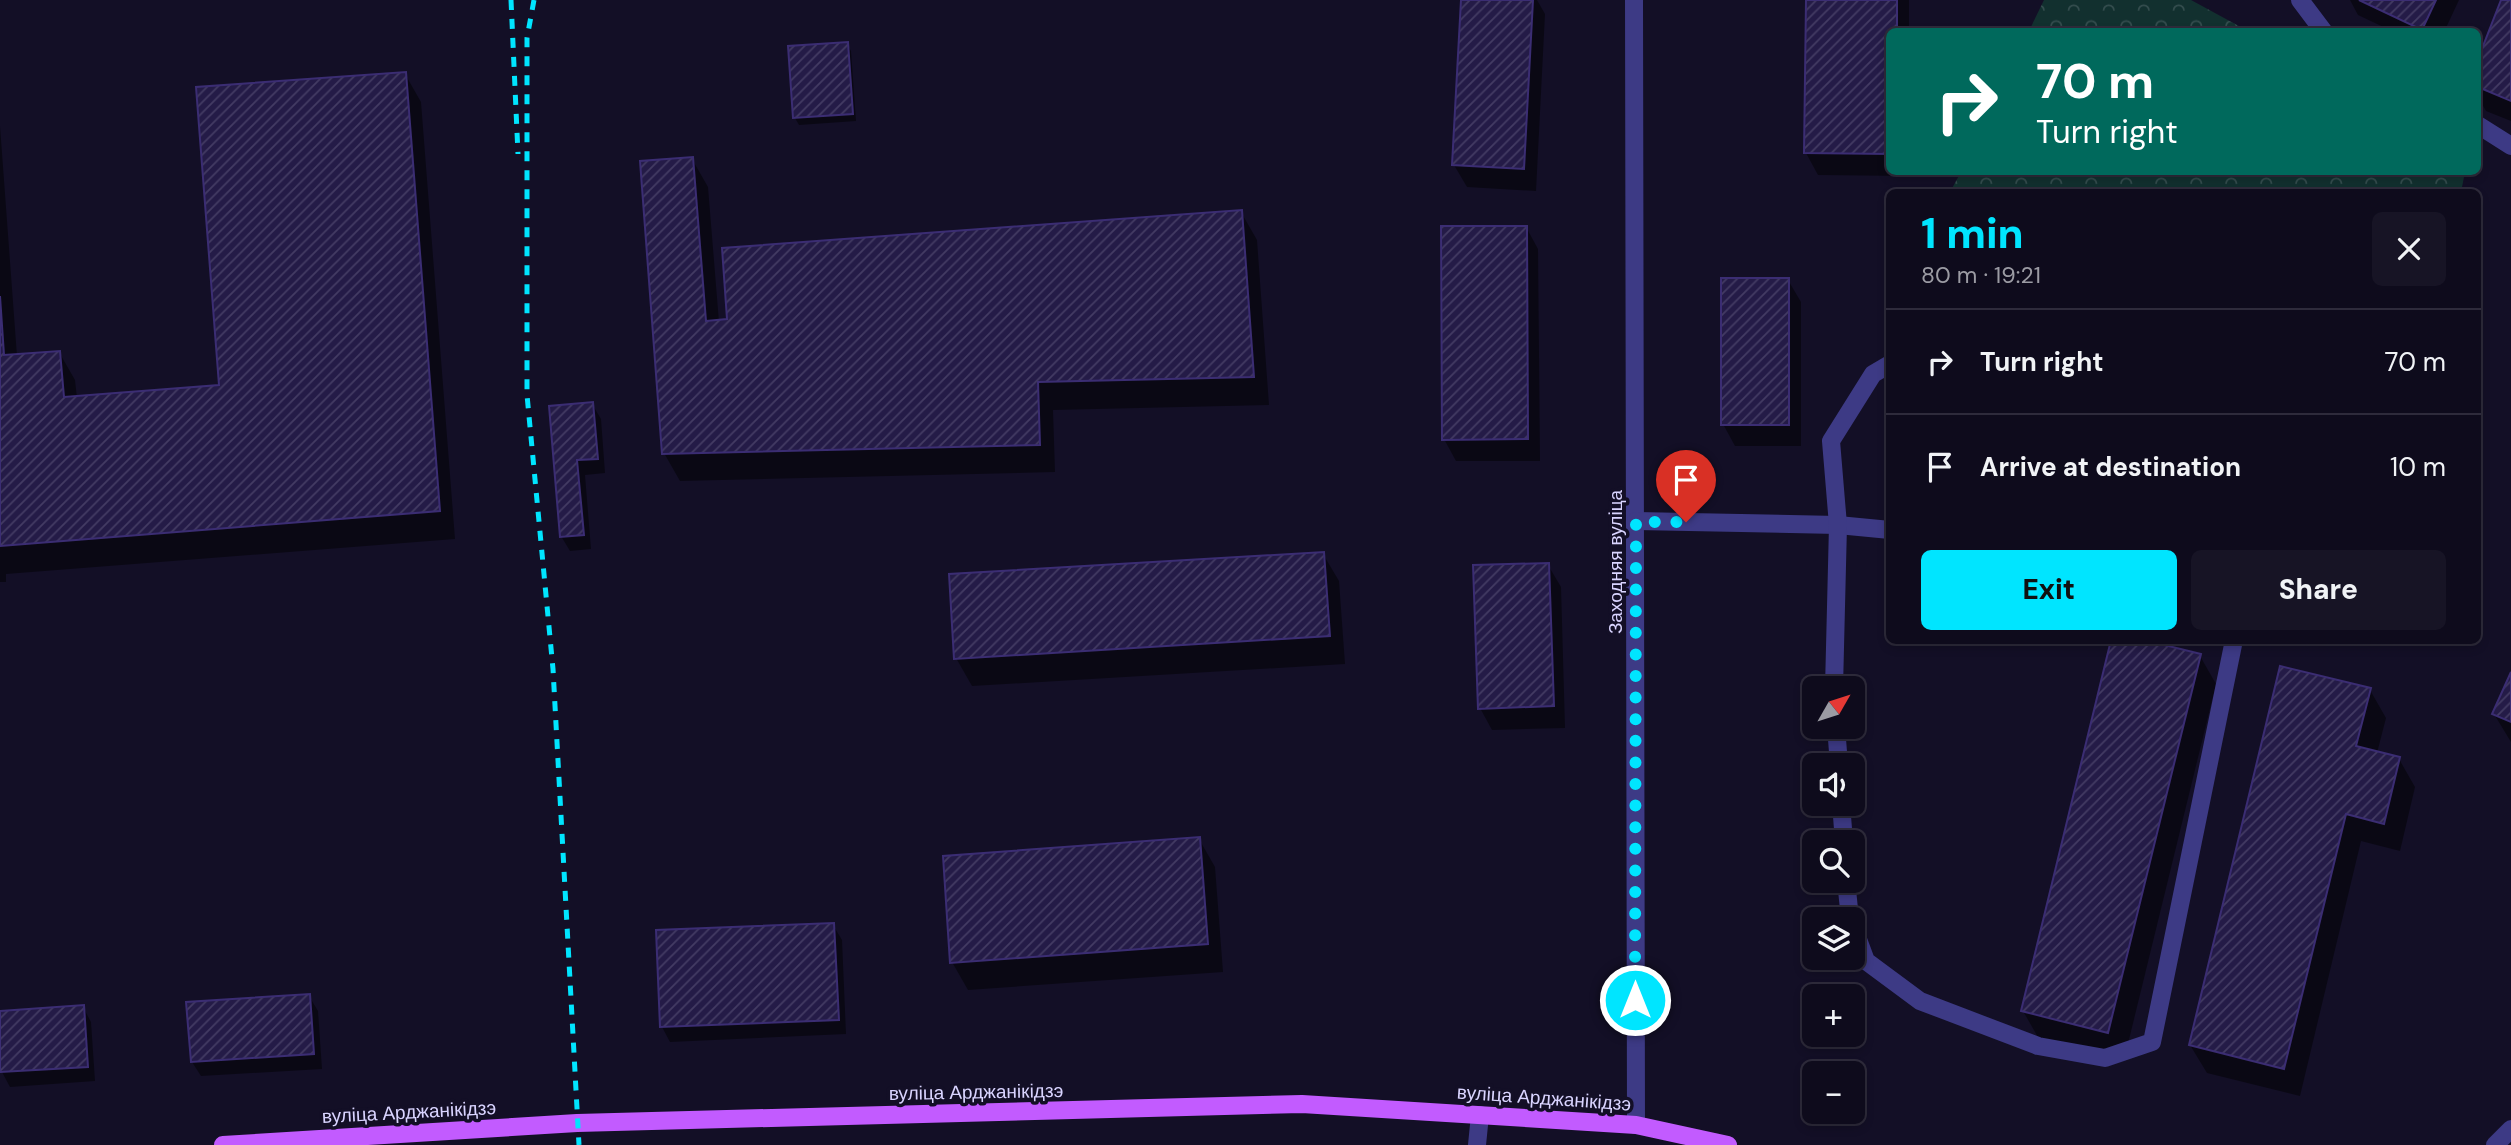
<!DOCTYPE html>
<meta charset="utf-8">
<style>
body{margin:0;font-family:"DM Sans",sans-serif;background:#171425;color:#f1f3f6;height:100vh;display:flex;flex-direction:column;font-size:26px;white-space:nowrap}
*{box-sizing:border-box;margin:0}
p{font-size:23px;color:#9b9ba3}
.icon{flex:none;width:38px;height:38px;fill:none;stroke:currentColor;stroke-width:2;stroke-linecap:round;stroke-linejoin:round}
.map{position:relative;flex:1;overflow:hidden}
.panel{position:absolute;left:1886px;top:189px;width:595px;height:455px;display:flex;flex-direction:column;background:#0e0b1c;border-radius:10px;box-shadow:0 4px 10px #0003,0 0 0 2px #2e2b3b}
.panel>*{flex:none}
.hud{position:absolute;left:1886px;top:28px;width:595px;height:147px;border-radius:10px;box-shadow:0 4px 10px #0003,0 0 0 2px #2e2b3b;background:#00695c;color:#fff;overflow:hidden}
.needle{width:46px;rotate:51deg}
.fabs{position:absolute;left:1802px;top:676px;display:grid;gap:14px}
.fabs a{display:grid;place-items:center;width:63px;height:63px;border-radius:10px;background:#0e0b1c;box-shadow:0 4px 10px #0003,0 0 0 2px #2e2b3b;font-size:35px}
.pin{position:absolute;display:grid;place-items:center;width:60px;height:60px;color:#fff;margin:-72px -30px;border-radius:50% 50% 50% 0;rotate:-45deg;box-shadow:0 0 7px #0007}
.pin .icon{rotate:45deg}
.me{position:absolute;width:77px;margin:-38px;rotate:0deg;stroke-linejoin:round;filter:drop-shadow(0 0 5px #0008)}
.turn{display:flex;align-items:center;gap:24px;height:147px;padding:0 35px;font-size:32px}
.turn .icon{width:91px;height:91px;stroke-width:2.5}
.turn b{display:block;font-size:49px;line-height:60px}
.round{display:grid;place-items:center;flex:none;width:74px;height:74px;border-radius:10px;background:#171425}
.summary{display:flex;align-items:center;justify-content:space-between;height:119px;padding:0 35px}
h1{font-size:42px;font-weight:800;line-height:52px;color:#00e5ff}
.button{display:flex;gap:14px;margin-top:auto;padding:14px 35px}
.button a{flex:1;height:80px;border-radius:10px;background:#00e5ff;color:#111;font-size:28px;font-weight:800;line-height:80px;text-align:center}
.button a+a{background:#171425;color:#f1f3f6}
ul{padding:0;list-style:none}
li{display:flex;align-items:center;gap:21px;height:105px;padding:0 35px;border-top:2px solid #2e2b3b}
li div{flex:1}
li b{display:block;font-size:26px}
li em{font-style:normal}
.map>svg:first-child{display:block}
</style>
<div class="map">
<svg width="2511" height="1145" viewBox="0 0 2511 1145">
<defs>
<pattern id="forest-crowns" width="20" height="18" patternUnits="userSpaceOnUse" patternTransform="scale(1.75)"><rect width="20" height="18" fill="#12302f"/><path d="M2 6a3 3 0 1 1 6 0M12 15a3 3 0 1 1 6 0" fill="none" stroke="#344d4e"/></pattern>
<pattern id="building-hatch" width="6" height="6" patternUnits="userSpaceOnUse" patternTransform="scale(1.75)"><rect width="6" height="6" fill="#241b47"/><path d="M-1 1l2-2M0 6l6-6M5 7l2-2" fill="none" stroke="#433b63"/></pattern>
</defs>
<rect width="100%" height="100%" fill="#130f26"/>
<g fill="url(#forest-crowns)">
<polygon points="2044,0 2191,0 2248,31 2029,31"/>
<polygon points="1961,172 2465,172 2461,192 1950,192"/>
</g>
<g fill="#0007">
<polygon points="1463,0 1537,0 1545,14 1536,191 1467,187 1454,165"/>
<polygon points="1808,0 1909,0 1909,32 1890,32 1890,172 1907,172 1907,176 1818,175 1806,153"/>
<polygon points="2350,0 2459,0 2444,32 2394,32 2358,15"/>
<polygon points="2503,0 2511,0 2511,121 2486,111 2478,97 2478,63"/>
<polygon points="847,44 851,51 856,121 799,125 795,118 790,48"/>
<polygon points="405,74 421,102 455,539 6,574 6,582 0,582 0,126 17,356 59,352 75,380 77,398 221,387"/>
<polygon points="692,159 708,187 719,322 1241,212 1257,240 1269,405 1053,410 1055,472 680,481 664,453"/>
<polygon points="1526,227 1538,249 1540,461 1456,461 1444,439"/>
<polygon points="1788,280 1801,302 1801,446 1735,446 1723,424"/>
<polygon points="592,404 601,419 605,473 585,475 591,549 570,551 561,536 551,408"/>
<polygon points="1323,554 1339,581 1345,664 972,686 956,658"/>
<polygon points="1548,565 1561,587 1565,728 1492,730 1480,708"/>
<polygon points="2200,656 2216,684 2124,1060 2039,1039 2023,1011"/>
<polygon points="2511,676 2511,742 2494,714"/>
<polygon points="2370,690 2386,718 2377,753 2399,759 2415,787 2400,851 2361,841 2300,1096 2207,1073 2190,1045"/>
<polygon points="1199,839 1215,867 1223,972 968,990 952,962"/>
<polygon points="833,925 842,940 846,1034 670,1042 662,1027"/>
<polygon points="309,996 318,1011 322,1069 201,1076 192,1062"/>
<polygon points="83,1007 91,1022 95,1081 10,1087 2,1072 0,1013"/>
</g>
<g fill="url(#building-hatch)" stroke="#3b2d73" stroke-width="2">
<polygon points="1461,0 1533,0 1524,169 1452,165"/>
<polygon points="1806,0 1897,0 1897,32 1890,32 1890,154 1804,153"/>
<polygon points="2359,0 2436,0 2422,30"/>
<polygon points="2501,0 2511,0 2511,101 2478,87 2478,59"/>
<polygon points="848,42 853,114 793,118 788,46"/>
<polygon points="406,72 440,511 0,546 0,296 4,355 60,351 64,397 219,385 196,87"/>
<polygon points="693,157 706,321 727,319 722,248 1242,210 1254,377 1038,382 1040,445 662,454 640,161"/>
<polygon points="1441,226 1527,226 1528,439 1442,440"/>
<rect x="1721" y="278" width="68" height="147"/>
<polygon points="593,402 598,459 577,460 584,535 560,537 549,406"/>
<polygon points="1324,552 1330,636 954,659 949,574"/>
<polygon points="1549,563 1554,706 1478,709 1473,565"/>
<polygon points="2111,640 2144,640 2201,654 2108,1033 2021,1011"/>
<polygon points="2280,666 2371,688 2356,746 2400,757 2384,824 2346,814 2284,1069 2189,1045"/>
<polygon points="2511,672 2511,722 2492,714"/>
<polygon points="1200,837 1208,944 950,963 943,856"/>
<polygon points="834,923 839,1020 660,1027 656,930"/>
<polygon points="310,994 314,1054 191,1062 186,1002"/>
<polygon points="84,1005 88,1067 0,1072 0,1011"/>
</g>
<g fill="none" stroke-linecap="round" stroke-linejoin="round">
<g stroke="#3d3a85" stroke-width="18">
<polyline points="1634,0 1636,1125"/>
<polyline points="2300,0 2324,32"/>
<polyline points="2478,125 2511,146"/>
<polyline points="1636,521 1838,525 1890,530"/>
<polyline points="1834,688 1838,525 1831,441 1873,374 1890,364"/>
<polyline points="1836,726 1839,765"/>
<polyline points="1841,803 1844,842"/>
<polyline points="1846,880 1850,919"/>
<polyline points="1853,926 1866,961 1920,1001 2038,1046 2105,1058 2152,1042 2234,640"/>
<polyline points="1477,1145 1480,1115"/>
<polyline points="2495,1145 2511,1129"/>
</g>
<polyline stroke="#c25bff" stroke-width="18" points="223,1145 577,1123 1302,1104 1636,1125 1728,1145"/>
<g stroke="#00e5ff" stroke-width="5" stroke-dasharray="10 9" stroke-linecap="butt">
<polyline points="511,0 518,154"/>
<polyline points="534,0 527,38 527,395 553,669 579,1145"/>
</g>
</g>
<g fill="none" stroke-linecap="round" stroke-linejoin="round">
<polyline stroke="#00e5ff" stroke-width="12" stroke-dasharray="0 21.6" points="1635,1000 1636,522 1686,522"/>
</g>
<g text-anchor="middle" dominant-baseline="central" stroke-width="7" stroke-linejoin="round" paint-order="stroke">
<g font-size="19" fill="#d9d4ff" stroke="#130f26">
<text transform="translate(1615 562) rotate(-90)">Заходняя вуліца</text>
<text transform="translate(976 1092) rotate(-1)">вуліца Арджанікідзэ</text>
<text transform="translate(1544 1098) rotate(4)">вуліца Арджанікідзэ</text>
<text transform="translate(409 1112) rotate(-3)">вуліца Арджанікідзэ</text>
</g>
</g>
</svg>
<div class="fabs">
<a><svg class="needle" viewBox="-14 -14 28 28"><path d="M0-13l5 13h-10z" fill="#e53935"/><path d="M0 13l5-13h-10z" fill="#9b9ba3"/></svg></a>
<a><svg class="icon" aria-label="sound" viewBox="0 0 24 24"><path d="M4 9h4l5-4v14l-5-4H4zM17 9q2 3 0 6"/></svg></a>
<a><svg class="icon" aria-label="search" viewBox="0 0 24 24"><circle cx="10" cy="10" r="6"/><path d="M15 15l6 6"/></svg></a>
<a><svg class="icon" aria-label="layers" viewBox="0 0 24 24"><path d="M12 4l9 5-9 5-9-5zM3 14l9 5 9-5"/></svg></a>
<a>+</a>
<a>−</a>
</div>
<div class="pin" style="left:1686px;top:522px;background:#d93025"><svg class="icon" aria-label="arrive" viewBox="0 0 24 24"><path d="M6 21V4h12l-3 4 3 4H6"/></svg></div>
<svg class="me" style="left:1635px;top:1000px" viewBox="-20 -20 40 40"><circle r="17" fill="#00e5ff" stroke="#fff" stroke-width="3"/><path d="M0-11L8 9 0 5-8 9z" fill="#fff"/></svg>
<div class="hud">
<div class="turn"><svg class="icon" aria-label="right" viewBox="0 0 24 24"><path d="M7 20v-9h11M14 6l5 5-5 5"/></svg><div><b>70 m</b>Turn right</div></div>
</div>
<section class="panel">
<div class="summary"><div><h1>1 min</h1><p>80 m · 19:21</p></div><a class="round"><svg class="icon" aria-label="close" viewBox="0 0 24 24"><path d="M6 6l12 12M18 6L6 18"/></svg></a></div>
<ul>
<li><svg class="icon" aria-label="right" viewBox="0 0 24 24"><path d="M7 20v-9h11M14 6l5 5-5 5"/></svg><div><b>Turn right</b></div><em>70 m</em></li>
<li><svg class="icon" aria-label="arrive" viewBox="0 0 24 24"><path d="M6 21V4h12l-3 4 3 4H6"/></svg><div><b>Arrive at destination</b></div><em>10 m</em></li>
</ul>
<div class="button"><a>Exit</a><a>Share</a></div>
</section>
</div>
